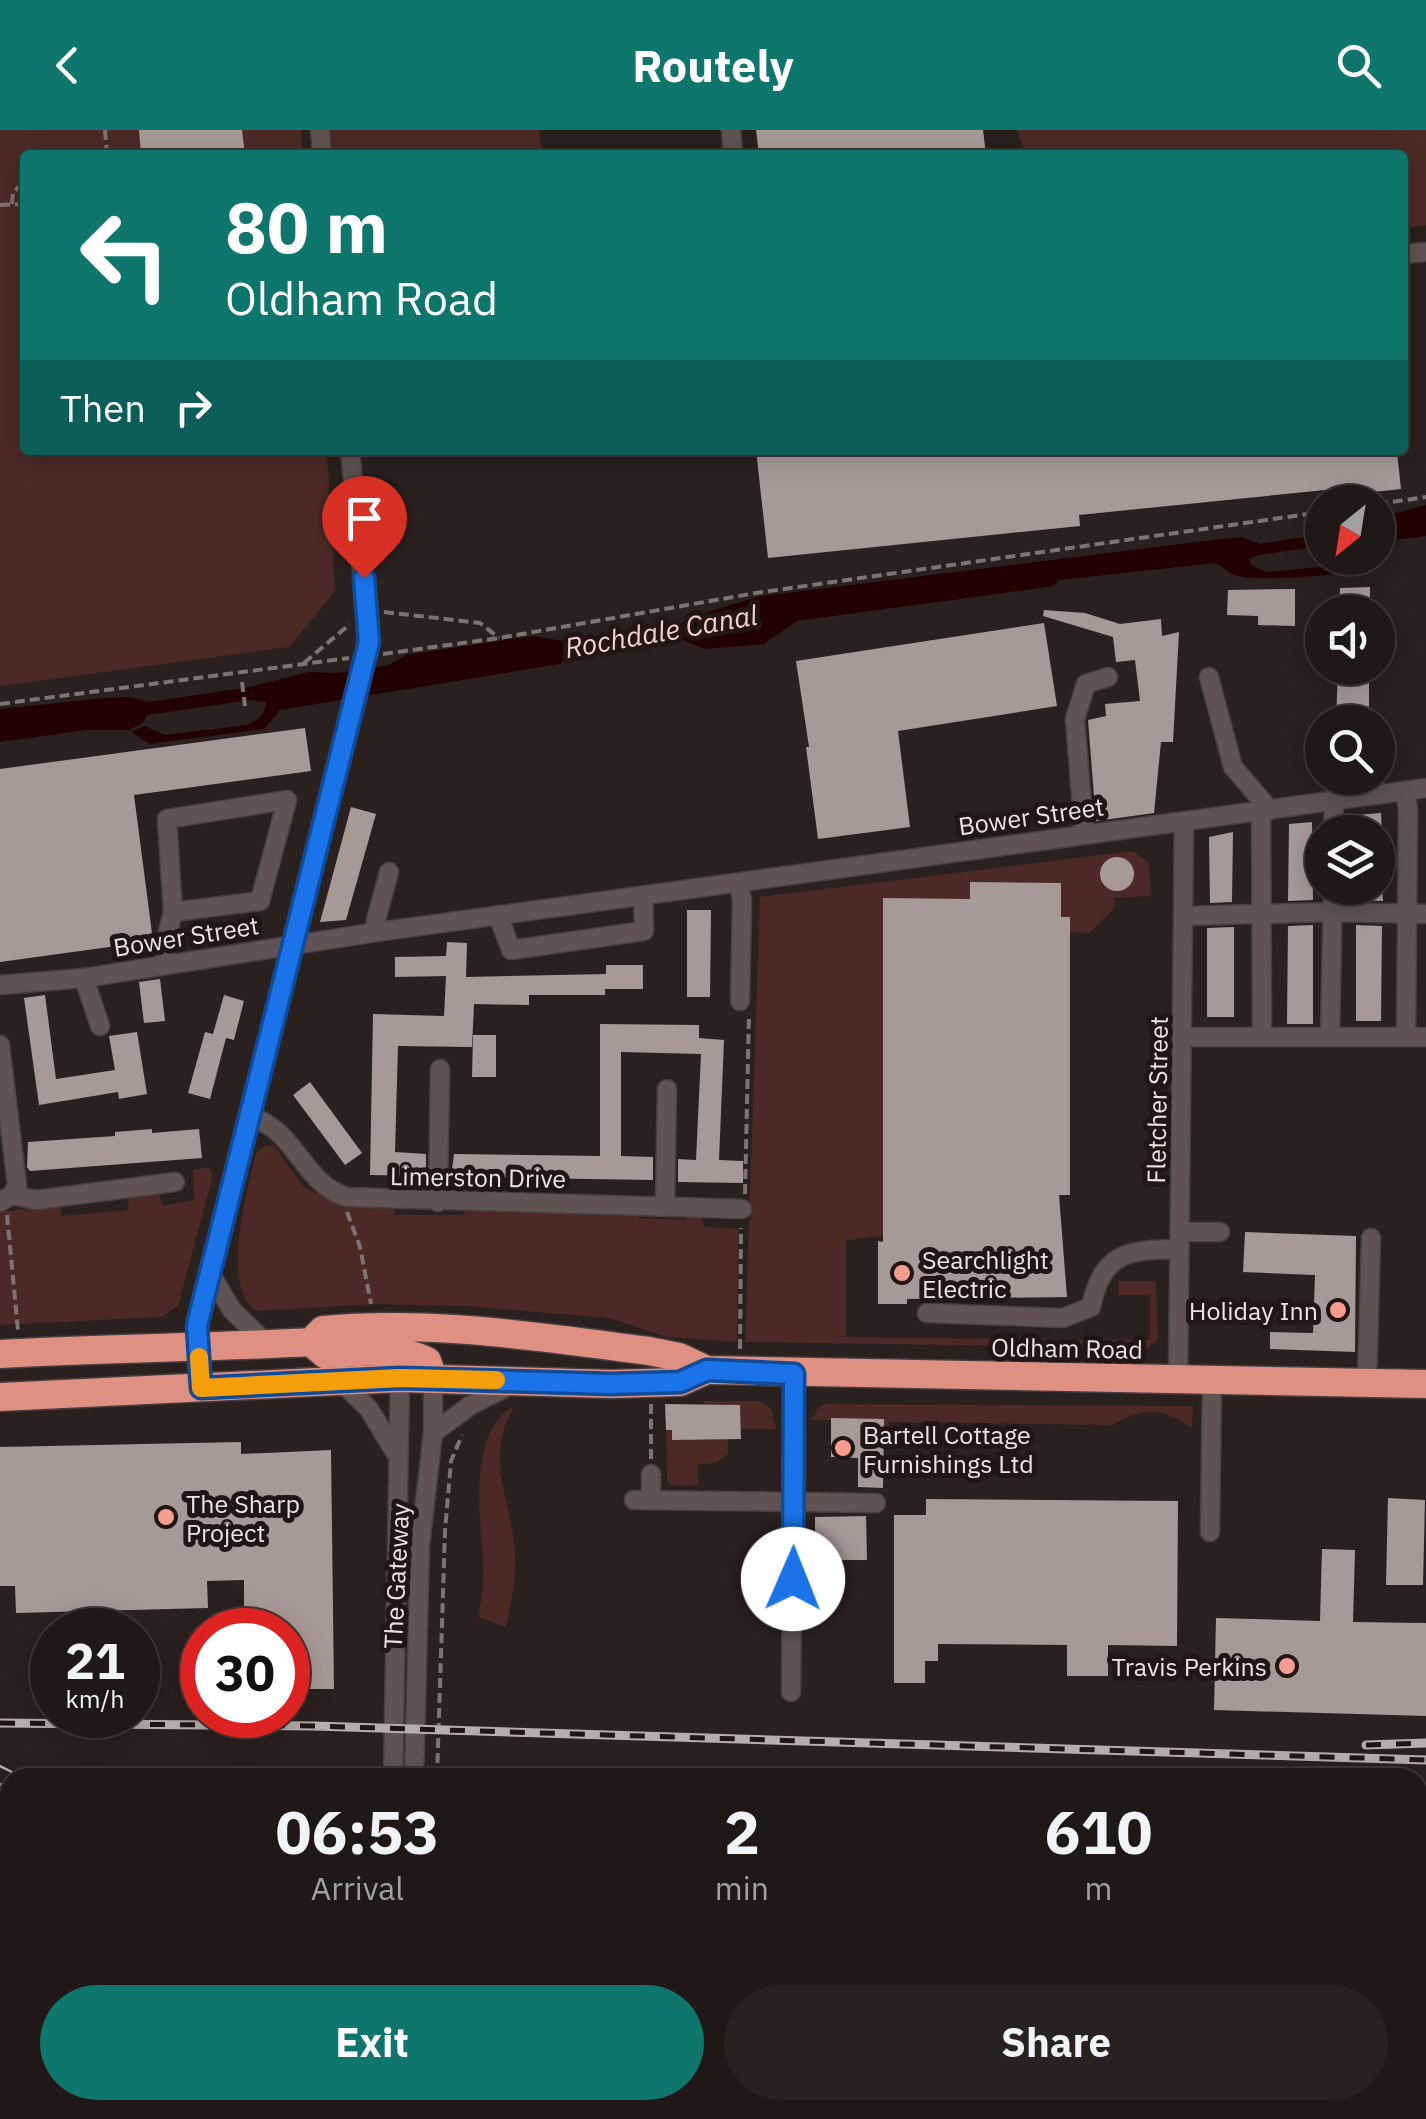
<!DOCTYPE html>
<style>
body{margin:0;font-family:"IBM Plex Sans",sans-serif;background:#28211f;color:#f1f3f6;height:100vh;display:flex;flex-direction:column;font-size:38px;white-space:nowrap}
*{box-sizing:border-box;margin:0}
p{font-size:32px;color:#a2a0a1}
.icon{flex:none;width:55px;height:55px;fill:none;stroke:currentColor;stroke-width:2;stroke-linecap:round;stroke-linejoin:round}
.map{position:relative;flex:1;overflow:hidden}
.sheet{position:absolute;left:0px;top:1638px;width:1428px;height:352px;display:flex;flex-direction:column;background:#201816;border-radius:30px 30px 0 0;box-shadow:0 5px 25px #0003,0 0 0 2px #3d3735}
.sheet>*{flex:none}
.top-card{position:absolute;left:20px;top:20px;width:1388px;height:305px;border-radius:10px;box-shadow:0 5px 25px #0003,0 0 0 2px #3d3735;background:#0f766e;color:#fff;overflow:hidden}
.needle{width:65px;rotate:210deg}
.controls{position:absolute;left:1305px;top:355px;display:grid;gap:20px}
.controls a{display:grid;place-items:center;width:90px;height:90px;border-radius:50%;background:#201816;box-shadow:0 5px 25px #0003,0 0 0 2px #3d3735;font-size:50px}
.speed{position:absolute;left:30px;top:1478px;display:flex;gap:20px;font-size:50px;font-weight:700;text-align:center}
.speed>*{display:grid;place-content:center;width:130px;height:130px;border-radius:50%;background:#201816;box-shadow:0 5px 25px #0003,0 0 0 2px #3d3735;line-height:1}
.speed small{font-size:25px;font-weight:400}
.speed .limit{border:15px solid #d22;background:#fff;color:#111}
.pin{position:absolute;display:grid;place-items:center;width:85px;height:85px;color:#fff;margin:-102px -42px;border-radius:50% 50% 50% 0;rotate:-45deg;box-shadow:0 0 10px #0007}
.pin .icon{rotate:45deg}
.me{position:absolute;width:110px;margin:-55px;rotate:1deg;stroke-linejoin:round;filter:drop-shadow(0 0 8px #0008)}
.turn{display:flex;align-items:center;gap:35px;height:210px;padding:0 40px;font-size:45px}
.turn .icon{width:130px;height:130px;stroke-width:2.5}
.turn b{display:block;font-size:70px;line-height:85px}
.then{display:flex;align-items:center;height:95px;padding:0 40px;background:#0003;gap:20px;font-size:38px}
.eta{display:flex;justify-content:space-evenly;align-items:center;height:170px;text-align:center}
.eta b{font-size:60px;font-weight:700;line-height:70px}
.cta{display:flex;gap:20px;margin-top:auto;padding:20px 40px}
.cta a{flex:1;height:115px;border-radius:60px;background:#0f766e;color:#fff;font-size:40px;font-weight:700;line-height:115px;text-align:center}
.cta a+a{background:#28211f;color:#f1f3f6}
header{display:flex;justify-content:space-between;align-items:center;height:130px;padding:0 40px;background:#0f766e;color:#fff;font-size:45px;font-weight:700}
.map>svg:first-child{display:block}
</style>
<header><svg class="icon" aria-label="back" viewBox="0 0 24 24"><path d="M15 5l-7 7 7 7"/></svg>Routely<svg class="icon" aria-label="search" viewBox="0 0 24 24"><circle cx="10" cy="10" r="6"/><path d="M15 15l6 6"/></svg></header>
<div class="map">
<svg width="1426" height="1989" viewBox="0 0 1426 1989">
<rect width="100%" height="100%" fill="#2a201e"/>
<g fill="#4c2924">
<polygon points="0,0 301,0 303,25 25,25 25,320 327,320 335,461 289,517 0,556"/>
<polygon points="331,0 539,0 542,25 332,25"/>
<polygon points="1017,0 1426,0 1426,95 1403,98 1402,25 1026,25"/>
<polygon points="1133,721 1149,733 1151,766 1115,768 1113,780 1089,803 1070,802 1070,787 1061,787 1060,753 970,752 970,769 883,769 883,1106 846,1110 846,1207 1150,1210 1150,1165 1118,1165 1118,1151 1156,1151 1158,1209 1148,1218 745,1212 760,767"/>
<path d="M 266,1015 L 274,1016 L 304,1057 L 342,1074 L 394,1078 L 395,1085 L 464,1085 L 464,1080 L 638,1082 L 639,1088 L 686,1090 L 687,1086 L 700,1085 L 705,1097 L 738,1099 L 737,1212 L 667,1207 L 609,1188 L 466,1176 L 373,1174 L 257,1181 C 219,1162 248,1056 256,1023 Z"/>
<polygon points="207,1037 212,1042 212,1049 178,1176 161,1187 0,1195 0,1082 59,1074 62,1086 129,1080 127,1066 159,1062 163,1076 194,1070 193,1040"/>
<polygon points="704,1271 759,1271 771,1278 776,1299 741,1299 740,1275 704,1274"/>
<path d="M 825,1274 L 1193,1276 L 1192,1298 C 1161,1277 1145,1277 1112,1295 L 889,1292 L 888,1304 L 884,1304 L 883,1289 L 812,1290 L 817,1279 Z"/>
<path d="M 512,1277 L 514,1277 C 486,1326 507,1361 514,1412 C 518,1441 512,1469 506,1497 L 478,1487 C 482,1469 484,1452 483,1433 C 481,1389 467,1306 512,1277 Z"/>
<polygon points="666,1300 672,1300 672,1309 728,1309 728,1323 716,1333 698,1334 698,1355 672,1356 667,1350"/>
</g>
<g fill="#200">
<polygon points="1426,375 1426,406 1384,411 1378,417 1378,388"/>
<path d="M 1322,404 L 1322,416 L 1259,425 L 1249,429 L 1252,436 L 1267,442 L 1351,434 L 1361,428 L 1372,428 C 1367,434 1361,439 1353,441 C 1335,446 1250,452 1235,445 C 1226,442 1224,436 1215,433 L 1059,450 L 1054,456 L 797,491 L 764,514 L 704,519 L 678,508 L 571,523 L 560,534 L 280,580 L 264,599 L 150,614 L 131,602 L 144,596 L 166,605 L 247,595 C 259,590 265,585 266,572 L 250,570 L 147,585 L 143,593 L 129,600 L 86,600 L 0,612 L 0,579 L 104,568 L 129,567 L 149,572 L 250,557 L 308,542 L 338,543 L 389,535 L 406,525 L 532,506 L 570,512 L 678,497 L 688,488 L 761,466 L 1205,411 L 1241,407 L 1260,414 Z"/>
</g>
<g fill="#a79996">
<polygon points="139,0 242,0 245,25 141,25"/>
<polygon points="756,0 983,0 986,25 759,25"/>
<polygon points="756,320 1384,320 1384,323 1397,322 1401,359 1326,367 1325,360 1079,385 1080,396 768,428"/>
<polygon points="1370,457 1370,482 1339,482 1340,458"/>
<polygon points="1295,459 1295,496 1258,495 1258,486 1227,485 1228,460"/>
<polygon points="1044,480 1085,483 1120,494 1161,489 1162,506 1179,502 1173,612 1161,612 1154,683 1096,691 1088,590 1106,586 1105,574 1140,571 1135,530 1116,532 1113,507 1043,486"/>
<polygon points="1044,493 1057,576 898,601 910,697 818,709 806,617 809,617 796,531"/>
<polygon points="1338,538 1369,538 1369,592 1336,592"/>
<polygon points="305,598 311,641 134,665 153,811 0,832 0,639"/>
<polygon points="351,677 376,684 346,790 320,792"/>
<polygon points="1381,683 1382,702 1357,702 1356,685"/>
<polygon points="1312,692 1313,770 1288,771 1289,694"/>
<polygon points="1233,702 1232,772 1210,773 1209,707"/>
<circle cx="1117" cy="744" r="17"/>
<polygon points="970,752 1061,753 1061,787 1070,787 1070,1065 1059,1065 1067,1167 907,1169 907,1174 878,1174 878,1111 883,1112 883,768 970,769"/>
<polygon points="1357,758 1382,758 1383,771 1357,770"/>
<polygon points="687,780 711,780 710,867 687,867"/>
<polygon points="1313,795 1313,894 1287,894 1288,796"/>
<polygon points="1356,795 1382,796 1381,891 1356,891"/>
<polygon points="1234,797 1234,887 1207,887 1207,798"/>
<polygon points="447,812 467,813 466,847 606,844 606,835 643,835 643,859 605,859 605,865 529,865 529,875 474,874 472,917 398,916 395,1022 426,1024 426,1046 370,1045 373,884 444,886 446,846 395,847 395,827 446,826"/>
<polygon points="160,849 165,891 144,893 139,852"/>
<polygon points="45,865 56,949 115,940 109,906 137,902 147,964 119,969 118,962 39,975 24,868"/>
<polygon points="224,865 244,871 234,910 226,908 210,969 188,963 205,902 213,904"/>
<polygon points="600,894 699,895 699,908 724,910 719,1030 743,1031 743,1053 678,1052 678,1029 696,1030 701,924 621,922 621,1026 653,1027 653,1050 451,1047 454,1024 600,1026"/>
<polygon points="473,905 496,905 496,947 472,947"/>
<polygon points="310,952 362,1023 345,1035 293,965"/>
<polygon points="152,999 152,1003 199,999 202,1028 30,1041 27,1037 28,1012 115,1006 115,1002"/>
<polygon points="1245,1102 1356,1106 1355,1222 1270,1219 1270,1202 1313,1203 1315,1145 1243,1142"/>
<polygon points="665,1274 740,1275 741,1309 672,1310 672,1300 666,1300"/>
<polygon points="831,1288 884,1289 883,1358 858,1357 858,1328 831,1327"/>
<polygon points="241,1312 241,1324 331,1320 334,1559 288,1559 288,1500 244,1500 244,1450 207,1451 208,1478 16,1483 15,1456 0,1456 0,1317"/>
<polygon points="1388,1368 1425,1370 1423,1455 1386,1455"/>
<polygon points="926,1369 1178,1371 1177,1516 1108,1515 1108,1546 1067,1546 1067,1515 938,1514 938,1531 925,1531 925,1553 894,1553 894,1385 926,1385"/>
<polygon points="866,1386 867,1430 815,1430 815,1387"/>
<polygon points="1322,1419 1355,1420 1353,1492 1426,1493 1426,1586 1214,1580 1216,1488 1320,1491"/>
</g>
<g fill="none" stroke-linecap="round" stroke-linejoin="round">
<g stroke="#473e3d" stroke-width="21">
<g id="minor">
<polyline points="320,0 322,25"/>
<polyline points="731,0 733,25"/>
<polyline points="1402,124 1426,122"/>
<polyline points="350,320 369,512"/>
<polyline points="1209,547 1233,637 1270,680"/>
<polyline points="1405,661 1408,680 1406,907"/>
<polyline points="1261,681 1262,906"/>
<polyline points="1333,702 1334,670"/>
<polyline points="1084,703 1075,589 1086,554 1108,547"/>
<polyline points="739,753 742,771 740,871"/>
<polyline points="498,785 511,820 644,801 643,766"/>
<polyline points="1183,786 1332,782 1426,784"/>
<polyline points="377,802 376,790 389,742"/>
<polyline points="166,833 164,818 173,782 167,689 287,670 260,771 173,782"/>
<polyline points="84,848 100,896"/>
<polyline points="0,855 84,848 377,802 1426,658"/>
<polyline points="1330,906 1333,758"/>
<polyline points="1183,907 1426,907"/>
<polyline points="0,915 17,1055 12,1065 0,1072"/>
<path d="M 248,986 C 297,999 300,1051 346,1067 L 742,1079"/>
<polyline points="12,1065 36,1070 175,1052"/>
<polyline points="438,1072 440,939"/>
<polyline points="665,1075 667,959"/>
<polyline points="1180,1102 1220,1102"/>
<polyline points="211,1145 232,1180 267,1214"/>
<path d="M 927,1183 L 1063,1188 L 1091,1177 C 1103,1121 1128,1120 1179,1119"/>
<polyline points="199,1219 197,1196 204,1165 352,578"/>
<polyline points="1178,1250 1184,691"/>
<polyline points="341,1252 369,1279 395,1322"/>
<polyline points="1367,1253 1371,1108"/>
<polyline points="433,1303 471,1275 509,1256"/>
<polyline points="651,1344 651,1370"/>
<polyline points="634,1370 876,1373"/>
<polyline points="1210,1402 1212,1250"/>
<polyline points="791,1562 794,1244"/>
<polyline points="393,1648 400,1248"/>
<polyline points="414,1648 420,1415 433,1303 433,1248"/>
<polyline points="1418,1712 1426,1712"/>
<polyline points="0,1726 10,1727"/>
<polyline points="0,1758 10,1758"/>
<polyline points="0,1799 10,1799"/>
<polyline points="0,1845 10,1845"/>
<polyline points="0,1891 10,1891"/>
<polyline points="1418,1907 1425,1907 1426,1892"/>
<polyline points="922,1980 940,1989"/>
<polyline points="11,1989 11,1980"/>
<polyline points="385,1989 385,1980"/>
<polyline points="406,1989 407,1980"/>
<polyline points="451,1989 453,1980"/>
<polyline points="470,1989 472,1980"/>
<polyline points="811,1989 811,1980"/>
</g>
</g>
<g stroke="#473e3d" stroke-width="31">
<g id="highway">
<path d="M 311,1212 L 325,1224 C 359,1223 396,1215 427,1231 L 433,1248"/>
<path d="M 0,1224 C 104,1218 207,1218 311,1212 L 323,1200 C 434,1190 540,1207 649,1221 L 679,1227 L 707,1240 L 1426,1254"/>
<polyline points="0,1267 400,1248 611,1254 680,1252 707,1240"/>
</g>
</g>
<g stroke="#7d7472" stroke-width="4" stroke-dasharray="10 5" stroke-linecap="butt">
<polyline points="105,0 107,25"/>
<polyline points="12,74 13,62 25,52"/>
<polyline points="0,75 25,74"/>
<polyline points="1378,374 1426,367"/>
<polyline points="384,482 480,493 499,508"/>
<polyline points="670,491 674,514"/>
<polyline points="383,524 499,508 756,463 1322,382"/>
<polyline points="304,533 350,494"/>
<polyline points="242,552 245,576"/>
<polyline points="0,574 349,528"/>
<polyline points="745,1064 749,884"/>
<polyline points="347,1082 360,1117 371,1174"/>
<polyline points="7,1085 18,1200"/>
<polyline points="740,1219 741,1098"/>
<polyline points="651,1329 651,1274"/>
<polyline points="437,1648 445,1401 451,1331 462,1305"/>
</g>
<use href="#minor" stroke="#605351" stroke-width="18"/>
<use href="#highway" stroke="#df9083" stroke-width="28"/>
<g stroke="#b6adac" stroke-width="2.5">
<polyline points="0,1636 24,1648"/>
<polyline points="0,1654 10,1659"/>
<polyline points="1082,1980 1103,1989"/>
<polyline points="1106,1980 1126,1989"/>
</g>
<g stroke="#b6adac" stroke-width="9">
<g id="rail">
<polyline points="0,1593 314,1596 1426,1630"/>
<polyline points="1366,1615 1426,1613"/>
</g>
</g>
<use href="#rail" stroke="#211614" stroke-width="5" stroke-dasharray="15" stroke-linecap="butt"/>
<g stroke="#473e3d" stroke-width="21" stroke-linecap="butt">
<polyline id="minor-bridge" points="352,578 369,512"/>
</g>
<use href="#minor-bridge" stroke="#605351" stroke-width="18"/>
</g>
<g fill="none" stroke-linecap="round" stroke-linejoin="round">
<g stroke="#114b97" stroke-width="25">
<polyline id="route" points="364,448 369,512 200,1183 197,1196 201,1258 400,1248 611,1254 680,1252 707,1240 794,1244 793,1449"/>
</g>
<use href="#route" stroke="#1a73e8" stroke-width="18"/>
<polyline stroke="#f59e0b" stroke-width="18" points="199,1227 201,1258 400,1248 496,1250"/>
</g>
<g fill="#f59d8e" stroke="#211614" stroke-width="4">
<circle cx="902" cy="1143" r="10"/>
<circle cx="1338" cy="1180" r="10"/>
<circle cx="843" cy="1318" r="10"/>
<circle cx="166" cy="1387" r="10"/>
<circle cx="1287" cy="1536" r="10"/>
</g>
<g text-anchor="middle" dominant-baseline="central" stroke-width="10" stroke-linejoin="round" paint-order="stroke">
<g font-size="25" fill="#ece4e3" stroke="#211614">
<text transform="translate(1031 686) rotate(-8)">Bower Street</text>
<text transform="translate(186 806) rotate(-9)">Bower Street</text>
<text transform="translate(1157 970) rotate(-89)">Fletcher Street</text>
<text transform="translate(478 1047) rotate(1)">Limerston Drive</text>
<text transform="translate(1067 1218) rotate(1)">Oldham Road</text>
<text transform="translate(396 1446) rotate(-87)">The Gateway</text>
</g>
<g font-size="25" fill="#ece4e3" stroke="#211614" text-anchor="start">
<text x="922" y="1129">Searchlight<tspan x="922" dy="29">Electric</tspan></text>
<text x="1318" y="1180" text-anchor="end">Holiday Inn</text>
<text x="863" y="1304">Bartell Cottage<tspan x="863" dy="29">Furnishings Ltd</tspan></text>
<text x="186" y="1373">The Sharp<tspan x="186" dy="29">Project</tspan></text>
<text x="1267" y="1536" text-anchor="end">Travis Perkins</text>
</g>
<g font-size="28" font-style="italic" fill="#f6d0c9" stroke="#211614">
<text transform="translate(661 501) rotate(-10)">Rochdale Canal</text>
</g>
</g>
</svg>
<div class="controls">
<a><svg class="needle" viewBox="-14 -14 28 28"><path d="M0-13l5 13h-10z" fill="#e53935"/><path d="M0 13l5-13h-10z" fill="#a2a0a1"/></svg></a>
<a><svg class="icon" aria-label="sound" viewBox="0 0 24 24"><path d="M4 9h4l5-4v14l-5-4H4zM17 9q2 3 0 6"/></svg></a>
<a><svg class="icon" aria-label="search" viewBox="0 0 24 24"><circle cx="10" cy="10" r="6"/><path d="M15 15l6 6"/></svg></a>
<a><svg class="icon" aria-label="layers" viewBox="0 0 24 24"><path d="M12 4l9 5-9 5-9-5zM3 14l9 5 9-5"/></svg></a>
</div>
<div class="speed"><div>21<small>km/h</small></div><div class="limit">30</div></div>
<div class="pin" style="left:364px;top:448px;background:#d93025"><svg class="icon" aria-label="arrive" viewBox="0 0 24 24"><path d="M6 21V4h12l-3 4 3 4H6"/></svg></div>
<svg class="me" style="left:793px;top:1449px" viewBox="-20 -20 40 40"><circle r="19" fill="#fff"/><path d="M0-13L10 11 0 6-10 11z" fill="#1a73e8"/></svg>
<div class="top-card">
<div class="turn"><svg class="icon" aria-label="left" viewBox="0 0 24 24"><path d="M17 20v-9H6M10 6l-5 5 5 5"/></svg><div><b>80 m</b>Oldham Road</div></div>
<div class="then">Then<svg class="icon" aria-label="right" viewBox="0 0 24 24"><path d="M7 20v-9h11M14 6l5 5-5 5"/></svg></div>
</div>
<section class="sheet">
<div class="eta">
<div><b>06:53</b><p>Arrival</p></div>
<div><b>2</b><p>min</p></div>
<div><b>610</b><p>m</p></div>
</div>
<div class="cta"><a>Exit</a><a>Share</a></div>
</section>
</div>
